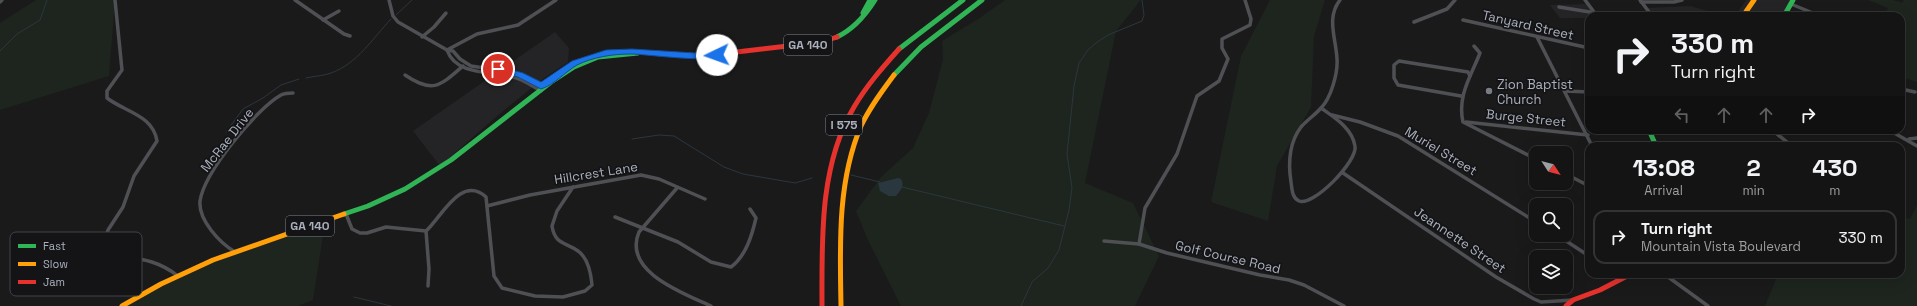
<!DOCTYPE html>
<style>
body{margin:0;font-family:"Space Grotesk",sans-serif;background:#1d1d1d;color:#f1f3f6;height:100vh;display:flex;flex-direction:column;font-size:15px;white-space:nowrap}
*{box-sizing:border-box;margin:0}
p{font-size:13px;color:#9d9ea0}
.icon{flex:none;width:22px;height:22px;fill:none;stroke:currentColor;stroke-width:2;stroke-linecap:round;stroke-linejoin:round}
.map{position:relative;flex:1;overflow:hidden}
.drawer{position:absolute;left:1585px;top:142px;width:320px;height:136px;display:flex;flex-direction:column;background:#141414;border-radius:12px;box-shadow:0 4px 16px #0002,0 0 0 1px #333334}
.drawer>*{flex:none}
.hud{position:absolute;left:1585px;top:12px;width:320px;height:122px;border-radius:12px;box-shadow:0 4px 16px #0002,0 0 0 1px #333334;background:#141414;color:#f1f3f6;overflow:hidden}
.needle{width:26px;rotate:126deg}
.buttons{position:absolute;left:1529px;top:146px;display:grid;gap:8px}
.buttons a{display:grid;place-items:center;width:44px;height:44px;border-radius:8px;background:#141414;box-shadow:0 4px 16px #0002,0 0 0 1px #333334;font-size:20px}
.pin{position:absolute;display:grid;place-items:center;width:34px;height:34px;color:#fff;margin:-17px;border:2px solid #fff;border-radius:50%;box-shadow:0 1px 4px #0007}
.me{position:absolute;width:44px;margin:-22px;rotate:267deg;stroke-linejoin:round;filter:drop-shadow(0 0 3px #0008)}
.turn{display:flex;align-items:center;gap:14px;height:84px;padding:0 20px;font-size:18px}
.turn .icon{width:52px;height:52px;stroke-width:2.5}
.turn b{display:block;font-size:28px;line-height:34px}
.lanes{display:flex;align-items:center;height:38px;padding:0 20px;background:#0003;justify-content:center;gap:20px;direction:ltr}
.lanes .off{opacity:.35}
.eta{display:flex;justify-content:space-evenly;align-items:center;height:68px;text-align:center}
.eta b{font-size:24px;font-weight:700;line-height:28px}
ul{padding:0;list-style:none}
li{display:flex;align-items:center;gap:12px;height:54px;margin:0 8px 6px;padding:0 12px;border:2px solid #333334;border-radius:12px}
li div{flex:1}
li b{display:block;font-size:15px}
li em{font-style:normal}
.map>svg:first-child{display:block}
</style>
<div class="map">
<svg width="1917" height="306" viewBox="0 0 1917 306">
<rect width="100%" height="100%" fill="#1a1a1b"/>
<g fill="#242427">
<polygon points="1746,0 1794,0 1786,16 1735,16"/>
<polygon points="1587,4 1598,16 1589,16 1589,20 1589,18 1560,18 1550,5"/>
<polygon points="1690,6 1725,16 1652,16 1646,8"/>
<polygon points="555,32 569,48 568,62 544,78 497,116 440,166 413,131"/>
</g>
<g fill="#1d251e">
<polygon points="36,0 115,0 109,76 0,110 0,23"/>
<polygon points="1005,0 1141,0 1116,31 1085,183 1133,203 1159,256 1135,306 901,306 867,238 856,211 881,177 913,148 929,113 943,59 942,41 978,19"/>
<polygon points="1270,0 1325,0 1314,36 1311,107 1277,166 1268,221 1211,202 1241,56"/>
<polygon points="1868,0 1893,0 1902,3 1904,0 1917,0 1917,82 1901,77 1901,16 1884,16 1888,8"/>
<polygon points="1917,205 1917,306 1765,306 1778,274 1901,274 1901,217 1910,219"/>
<polygon points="325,223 313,300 298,306 125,306 182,272"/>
</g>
<path fill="#2b373e" d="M 898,178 L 901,179 C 905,186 901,190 896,196 L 889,196 L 880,191 L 878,183 Z"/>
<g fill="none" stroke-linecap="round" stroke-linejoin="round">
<g stroke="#2b373e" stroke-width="1">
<polyline points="396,15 412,0"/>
<polyline points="0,51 17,34 40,20 47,0"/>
<path d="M 306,78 C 314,76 323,76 331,73 C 357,64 373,38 391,19"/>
<polyline points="226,132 243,109 263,98 281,85 299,79"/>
<polyline points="632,139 659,135 674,136 724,167 743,174 795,183 812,178"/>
<polyline points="851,175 880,182"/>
<polyline points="902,187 1064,226"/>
<polyline points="354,297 391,306"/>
<polyline points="1021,306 1032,282 1048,268 1059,250 1069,210 1072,188 1067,154 1074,86 1079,63 1088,50 1096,43 1108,35 1142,21 1144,15 1142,0"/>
</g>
<g stroke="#4e5054" stroke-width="3.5">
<path d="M 115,0 L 122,70 L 107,91 L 107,98 C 125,112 153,115 157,141 L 134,176 L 123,207 L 108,230 L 102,247 L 105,253 C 133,259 154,257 178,276"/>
<polyline points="295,0 344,34 350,36"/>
<polyline points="389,0 393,16 398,22 447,50 453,51 460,59 471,66 511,72 545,87"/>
<polyline points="1585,0 1597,16"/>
<polyline points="1640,0 1652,16"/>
<polyline points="0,2 2,0"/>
<polyline points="1641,2 1674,2 1682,0"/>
<polyline points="1791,4 1820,16"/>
<polyline points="1559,7 1596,13"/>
<polyline points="323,20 339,11"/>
<polyline points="1463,20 1589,48"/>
<polyline points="1414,22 1447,9 1455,0"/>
<polyline points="422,37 434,27 446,13"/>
<polyline points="1537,37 1592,146"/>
<path d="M 1474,46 L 1480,53 C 1471,76 1457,96 1463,122 L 1536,159"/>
<polyline points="447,50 477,34 518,25 556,0"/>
<path d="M 447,50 C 456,76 492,71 513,77 C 523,79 532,86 541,91"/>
<path d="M 405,75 C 433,94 440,86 463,66"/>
<polyline points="1901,89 1915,92"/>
<polyline points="1565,91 1589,92"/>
<polyline points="1461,96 1398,85 1394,78 1394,65 1399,61 1468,72 1470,76"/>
<path d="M 1321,108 C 1335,118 1352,128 1355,146 C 1358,161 1313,207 1299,201 C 1292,198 1292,189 1291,182 C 1288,163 1289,143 1301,127 C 1307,120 1315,115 1321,108 Z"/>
<path d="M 1321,108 C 1331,98 1338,73 1337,59 C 1336,38 1326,18 1340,0"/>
<polyline points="1332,115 1360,122 1398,136 1536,222"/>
<polyline points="1466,122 1588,135"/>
<polyline points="1772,130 1792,146"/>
<polyline points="1889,130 1917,146"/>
<polyline points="1909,139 1917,138"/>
<polyline points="1343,173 1496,277 1534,299 1541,302 1573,300"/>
<polyline points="1566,174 1589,186"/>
<polyline points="1586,184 1589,171"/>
<path d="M 677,188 L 639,232 C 622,272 685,294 711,306"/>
<polyline points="487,206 530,195 641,175 659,179 705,199"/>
<polyline points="346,214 352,229 360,233 367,233 386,227 426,231"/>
<path d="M 615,217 L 678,242 L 711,262 L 731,267 C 746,256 752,235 756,218 L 750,209"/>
<polyline points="1557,235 1589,256"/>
<polyline points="1104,241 1139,244 1167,253 1260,275 1289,280 1304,285 1344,306"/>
<polyline points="1139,244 1145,208 1177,154 1197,96 1219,81 1228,59 1222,48 1222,39 1250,25 1251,19 1245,0"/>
<path d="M 235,252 C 220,243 198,220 200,201 C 204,173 256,109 281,95 C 285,93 289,93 293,93"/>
<polyline points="1618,274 1624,278"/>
<polyline points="1664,274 1708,306"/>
<path d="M 428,286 L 429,269 L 426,231 C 441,218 461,174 486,197 L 494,276 L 502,288 L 535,296 L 563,297 L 585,291 L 592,285 C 591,274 588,258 578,251 C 566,242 555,245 552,226 L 557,211 L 573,187"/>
</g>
<g stroke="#30b455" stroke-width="5">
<polyline points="863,13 870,0"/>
<polyline points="1784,16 1793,0"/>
<path d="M 837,37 C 854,29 865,16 875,0"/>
<polyline points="899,49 963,0"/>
<polyline points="894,75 921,47 982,0"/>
<polyline points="1649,130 1656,146"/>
<polyline points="344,214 368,206 405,189 451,160 551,82 574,67 598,57 638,53"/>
</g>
<g stroke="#ff9f0a" stroke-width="5">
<polyline points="1743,16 1754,0"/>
<polyline points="122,306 161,284 213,260 344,214"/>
<path d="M 841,306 C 840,247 837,182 861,126 C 870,107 882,91 894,75"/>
</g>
<g stroke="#e5322d" stroke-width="5">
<polyline points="636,52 703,56 822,42 837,37"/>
<path d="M 822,306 C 822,240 819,166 854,107 C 867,85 883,67 899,49"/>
<polyline points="1566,306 1573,300 1600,290 1631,274"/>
</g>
</g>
<path fill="#1a73e8" stroke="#114b97" d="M 632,49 L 695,53 L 717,52 L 721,55 C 714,64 646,54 631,54 C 613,54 593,57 577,65 C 565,72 554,85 541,89 L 518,77 L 495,72 L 494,69 L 498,66 L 523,73 L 541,82 L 572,61 L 606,50 Z"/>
<circle fill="#787c84" stroke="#141417" stroke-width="1.5" cx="1489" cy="91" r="4"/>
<g text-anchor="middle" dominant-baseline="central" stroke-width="3.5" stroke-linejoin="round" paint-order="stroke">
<g fill="#141417" stroke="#7d828a" stroke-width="1">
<rect x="784" y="35" width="48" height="20" rx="3"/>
<rect x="826" y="115" width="36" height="20" rx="3"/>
<rect x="286" y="216" width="48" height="20" rx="3"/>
</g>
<g font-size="12" font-weight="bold" fill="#aab1bc">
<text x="808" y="45">GA 140</text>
<text x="844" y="125">I 575</text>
<text x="310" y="226">GA 140</text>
</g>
<g font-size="13" fill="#aab1bc" stroke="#141417">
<text transform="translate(1528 25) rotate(13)">Tanyard Street</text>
<text transform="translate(1526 118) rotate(6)">Burge Street</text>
<text transform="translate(227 140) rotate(-52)">McRae Drive</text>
<text transform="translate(1441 151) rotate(31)">Muriel Street</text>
<text transform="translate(596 173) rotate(-9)">Hillcrest Lane</text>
<text transform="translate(1460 240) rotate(34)">Jeannette Street</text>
<text transform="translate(1228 257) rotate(13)">Golf Course Road</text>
</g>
<g font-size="13" fill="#aab1bc" stroke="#141417" text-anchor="start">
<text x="1497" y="84">Zion Baptist<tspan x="1497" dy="15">Church</tspan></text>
</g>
</g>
<rect x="10" y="232" width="132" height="64" rx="6" fill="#141417" stroke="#414349" stroke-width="1"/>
<rect x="18" y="244" width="18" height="4" fill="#30b455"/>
<rect x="18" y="262" width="18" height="4" fill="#ff9f0a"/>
<rect x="18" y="280" width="18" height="4" fill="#e5322d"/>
<g font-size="11" fill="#aab1bc">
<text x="43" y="250">Fast</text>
<text x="43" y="268">Slow</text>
<text x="43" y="286">Jam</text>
</g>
</svg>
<div class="buttons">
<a><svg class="needle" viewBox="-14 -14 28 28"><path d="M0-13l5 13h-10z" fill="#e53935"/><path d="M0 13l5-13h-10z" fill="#9d9ea0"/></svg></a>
<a><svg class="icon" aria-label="search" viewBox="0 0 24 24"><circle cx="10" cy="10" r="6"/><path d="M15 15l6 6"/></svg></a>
<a><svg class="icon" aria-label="layers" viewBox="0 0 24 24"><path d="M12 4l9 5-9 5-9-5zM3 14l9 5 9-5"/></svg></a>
</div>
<div class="pin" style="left:498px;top:69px;background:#d93025"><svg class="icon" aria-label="arrive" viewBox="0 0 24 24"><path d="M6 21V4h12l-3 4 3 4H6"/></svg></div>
<svg class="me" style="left:717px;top:55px" viewBox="-20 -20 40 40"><circle r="19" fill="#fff"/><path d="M0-13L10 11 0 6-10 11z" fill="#1a73e8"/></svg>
<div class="hud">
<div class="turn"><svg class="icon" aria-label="right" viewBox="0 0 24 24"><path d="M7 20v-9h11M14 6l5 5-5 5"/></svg><div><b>330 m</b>Turn right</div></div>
<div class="lanes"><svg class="icon off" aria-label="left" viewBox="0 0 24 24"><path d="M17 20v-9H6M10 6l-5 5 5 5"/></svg><svg class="icon off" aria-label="ahead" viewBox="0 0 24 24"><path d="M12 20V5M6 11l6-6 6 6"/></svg><svg class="icon off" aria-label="ahead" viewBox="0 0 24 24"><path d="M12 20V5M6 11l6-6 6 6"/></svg><svg class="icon" aria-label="right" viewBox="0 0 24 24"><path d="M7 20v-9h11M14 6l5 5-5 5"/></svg></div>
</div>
<section class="drawer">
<div class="eta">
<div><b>13:08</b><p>Arrival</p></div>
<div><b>2</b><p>min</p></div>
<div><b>430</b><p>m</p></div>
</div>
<ul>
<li><svg class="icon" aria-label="right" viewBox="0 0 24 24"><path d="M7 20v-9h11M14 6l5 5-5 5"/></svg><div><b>Turn right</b><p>Mountain Vista Boulevard</p></div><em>330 m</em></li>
</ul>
</section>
</div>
